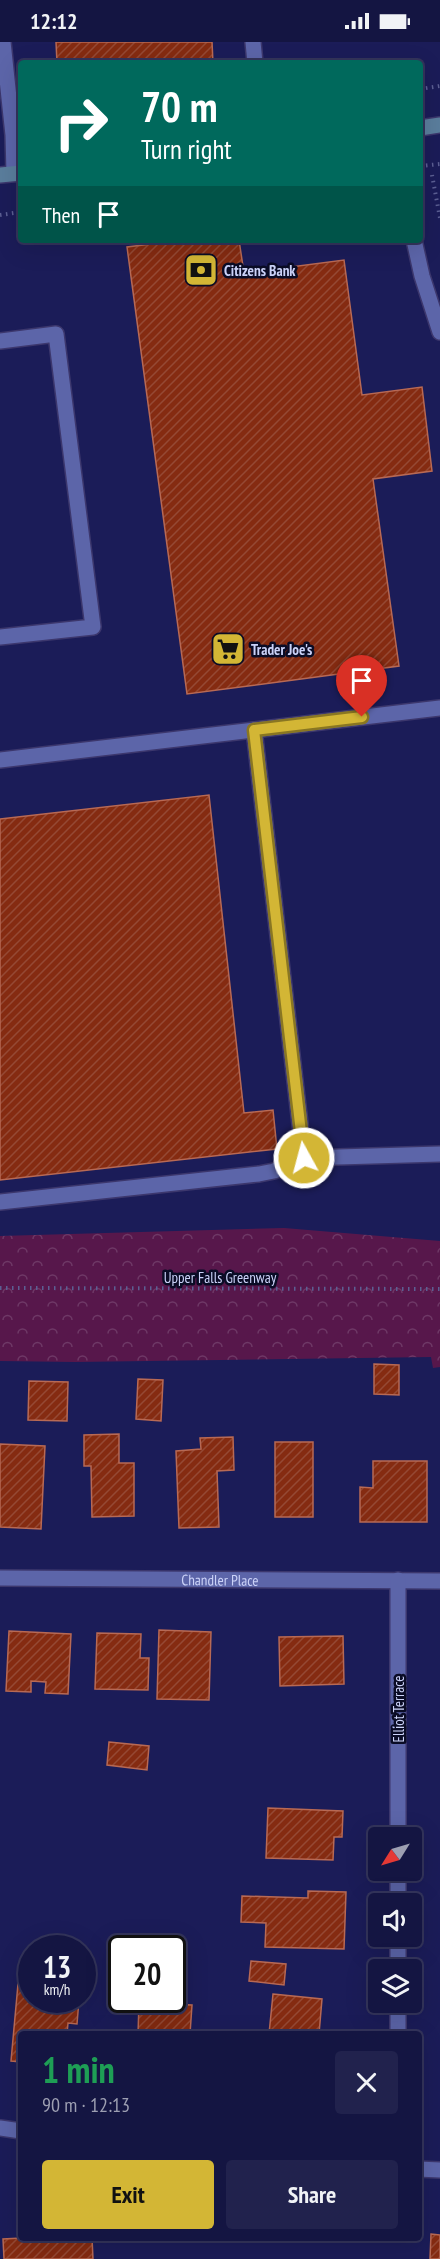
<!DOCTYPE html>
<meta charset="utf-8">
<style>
body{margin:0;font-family:"PT Sans Narrow",sans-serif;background:#21224d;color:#f1f3f6;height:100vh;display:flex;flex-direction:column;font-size:22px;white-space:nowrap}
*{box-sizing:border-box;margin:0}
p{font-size:20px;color:#9d9fb2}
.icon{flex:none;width:33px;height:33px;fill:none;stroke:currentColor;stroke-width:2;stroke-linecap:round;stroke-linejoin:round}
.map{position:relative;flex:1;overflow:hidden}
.details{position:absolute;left:18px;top:1989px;width:404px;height:210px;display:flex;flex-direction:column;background:#141542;border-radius:6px;box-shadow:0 6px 24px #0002,0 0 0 2px #33345b}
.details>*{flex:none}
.guide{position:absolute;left:18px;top:18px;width:405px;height:183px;border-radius:6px;box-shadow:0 6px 24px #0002,0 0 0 2px #33345b;background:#00695c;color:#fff;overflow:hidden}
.needle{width:39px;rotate:233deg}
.tools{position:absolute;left:368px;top:1785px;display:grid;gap:12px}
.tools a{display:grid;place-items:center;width:54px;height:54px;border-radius:6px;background:#141542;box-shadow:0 6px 24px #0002,0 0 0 2px #33345b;font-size:30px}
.speed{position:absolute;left:18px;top:1893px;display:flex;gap:12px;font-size:30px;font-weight:700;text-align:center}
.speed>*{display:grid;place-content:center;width:78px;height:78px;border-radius:50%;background:#141542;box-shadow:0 6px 24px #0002,0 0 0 2px #33345b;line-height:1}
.speed small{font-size:15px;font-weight:400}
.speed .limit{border:3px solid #111;border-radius:9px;background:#fff;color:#111}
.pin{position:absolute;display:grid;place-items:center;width:51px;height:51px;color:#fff;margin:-62px -26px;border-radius:50% 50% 50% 0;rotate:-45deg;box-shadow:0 0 6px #0007}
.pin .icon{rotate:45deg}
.me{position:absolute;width:66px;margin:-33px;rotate:353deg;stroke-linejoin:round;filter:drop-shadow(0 0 4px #0008)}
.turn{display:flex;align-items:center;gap:21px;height:126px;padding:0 24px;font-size:27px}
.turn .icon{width:78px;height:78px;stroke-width:2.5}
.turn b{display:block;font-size:42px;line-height:51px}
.then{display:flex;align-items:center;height:57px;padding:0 24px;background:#0003;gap:12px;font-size:22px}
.round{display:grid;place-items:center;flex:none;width:63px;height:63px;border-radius:6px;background:#21224d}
.overview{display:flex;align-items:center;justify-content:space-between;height:102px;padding:0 24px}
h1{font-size:36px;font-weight:700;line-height:45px;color:#1e9e55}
.action{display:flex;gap:12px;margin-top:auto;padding:12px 24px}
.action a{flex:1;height:69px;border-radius:6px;background:#d3b635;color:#111;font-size:24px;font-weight:700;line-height:69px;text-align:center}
.action a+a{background:#21224d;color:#f1f3f6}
.status{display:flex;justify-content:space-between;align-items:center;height:42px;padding:0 30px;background:#141542;direction:ltr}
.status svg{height:16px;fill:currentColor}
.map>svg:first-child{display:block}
</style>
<div class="status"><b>12:12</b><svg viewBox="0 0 49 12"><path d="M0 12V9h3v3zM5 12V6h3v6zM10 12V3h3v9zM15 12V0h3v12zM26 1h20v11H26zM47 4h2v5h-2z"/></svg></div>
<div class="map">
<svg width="440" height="2217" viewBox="0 0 440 2217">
<defs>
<pattern id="forest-crowns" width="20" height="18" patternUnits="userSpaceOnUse" patternTransform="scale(1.5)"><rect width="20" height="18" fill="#57174b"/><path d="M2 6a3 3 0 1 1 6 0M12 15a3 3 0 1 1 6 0" fill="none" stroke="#6e3866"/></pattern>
<pattern id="building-hatch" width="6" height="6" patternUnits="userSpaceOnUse" patternTransform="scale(1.5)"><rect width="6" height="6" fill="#852b11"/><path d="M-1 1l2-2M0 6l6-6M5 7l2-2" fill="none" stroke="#954934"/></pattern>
</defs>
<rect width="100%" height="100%" fill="#1b1c58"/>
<polygon fill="url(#forest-crowns)" points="284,1186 440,1199 440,1325 433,1326 431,1315 75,1320 0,1319 0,1194"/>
<g fill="url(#building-hatch)" stroke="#b86954" stroke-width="1.5">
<polygon points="56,0 212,0 213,21 57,21"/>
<polygon points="184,198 239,198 244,231 344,218 362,353 422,345 432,429 373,437 399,624 187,652 127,205"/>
<polygon points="209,753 244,1071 273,1068 277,1107 0,1138 0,777"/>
<polygon points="374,1322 399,1323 399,1353 374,1352"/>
<polygon points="138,1337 163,1338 161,1379 136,1377"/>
<polygon points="29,1339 68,1340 67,1379 28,1378"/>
<polygon points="119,1392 119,1421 134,1421 134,1474 92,1475 91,1424 84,1424 84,1393"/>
<polygon points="233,1395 234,1428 217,1429 219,1485 179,1486 176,1409 201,1407 200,1396"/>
<rect x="275" y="1400" width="38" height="75"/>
<polygon points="0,1402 45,1404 41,1487 0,1485"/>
<polygon points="373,1419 427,1419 427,1480 360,1480 360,1445 373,1446"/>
<polygon points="159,1588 211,1590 209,1658 157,1657"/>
<polygon points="9,1589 71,1592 68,1652 45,1651 46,1640 31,1639 31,1650 6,1649"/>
<polygon points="97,1591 141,1592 140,1616 149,1616 148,1648 95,1647"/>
<polygon points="343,1594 344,1642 280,1644 279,1595"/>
<polygon points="109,1700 149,1704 147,1728 107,1723"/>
<polygon points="268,1766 343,1769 342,1795 334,1795 333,1818 266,1816"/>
<polygon points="308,1849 346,1850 344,1907 265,1905 266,1881 241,1880 242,1854 308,1856"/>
<polygon points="251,1919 286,1922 284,1943 249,1939"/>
<polygon points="18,1942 31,1944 32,1958 79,1958 77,1982 68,1981 67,1992 21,1992 21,2020 11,2019"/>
<polygon points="273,1952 322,1957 319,1992 269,1992"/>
<polygon points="139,1961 192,1963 190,1992 138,1992"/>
<polygon points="431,2192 440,2193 440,2217 430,2217"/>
<polygon points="22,2196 92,2196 93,2217 4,2217 3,2197"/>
</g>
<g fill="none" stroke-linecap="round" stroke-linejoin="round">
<g stroke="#3c376d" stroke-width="18">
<g id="service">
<polyline points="253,0 255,21"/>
<polyline points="414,198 422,234 440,290"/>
<polyline points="0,299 56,292 93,585 0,595"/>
<polyline points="254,688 304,1116"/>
<polyline points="0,718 440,666"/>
<polyline points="0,1160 259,1132 274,1129 304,1116 440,1112"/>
</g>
</g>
<g stroke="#3c376d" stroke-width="18">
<g id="minor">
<polyline points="3,0 13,93 14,131"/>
<path id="s1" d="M 0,1536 L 440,1539"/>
<polyline points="398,1796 398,1538"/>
<polyline points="398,1828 398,1862"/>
<polyline points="398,1894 398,1928"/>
<polyline points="398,1960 398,1992"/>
</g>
</g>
<g stroke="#3c376d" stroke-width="18">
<g id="tertiary">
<polyline points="0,2086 21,2089"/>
<polyline points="418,2127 440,2128"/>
</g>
</g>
<g stroke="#3c376d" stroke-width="18">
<g id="secondary">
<polyline points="420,86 440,83"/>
<polyline points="0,133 21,131"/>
</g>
</g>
<g stroke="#5c5f93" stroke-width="4" stroke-dasharray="1.5 4.5" stroke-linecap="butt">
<polyline points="420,47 440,44"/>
<polyline points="420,124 440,122"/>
<polyline points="432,133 440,176"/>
<polyline points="0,173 21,170"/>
<polyline points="0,1246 440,1247"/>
</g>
<use href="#service" stroke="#5c65a9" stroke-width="15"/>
<use href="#minor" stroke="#5c65a9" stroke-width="15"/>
<use href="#tertiary" stroke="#5c65a9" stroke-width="15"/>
<use href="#secondary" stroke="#5a7d9c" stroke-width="15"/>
</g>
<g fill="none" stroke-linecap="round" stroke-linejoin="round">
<g stroke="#897622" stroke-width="15">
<polyline id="route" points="304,1116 254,688 362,675"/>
</g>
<use href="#route" stroke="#d3b635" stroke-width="10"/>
</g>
<defs>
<g id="bank-square" transform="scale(1.725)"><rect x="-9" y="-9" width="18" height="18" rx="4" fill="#d3b635" stroke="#0a0c26"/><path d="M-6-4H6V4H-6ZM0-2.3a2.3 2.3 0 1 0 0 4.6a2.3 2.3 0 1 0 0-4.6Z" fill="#111"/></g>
<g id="supermarket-square" transform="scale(1.725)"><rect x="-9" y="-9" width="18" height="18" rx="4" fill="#d3b635" stroke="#0a0c26"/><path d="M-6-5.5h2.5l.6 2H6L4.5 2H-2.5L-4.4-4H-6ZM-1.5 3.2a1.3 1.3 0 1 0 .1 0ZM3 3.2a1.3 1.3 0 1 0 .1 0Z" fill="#111"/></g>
</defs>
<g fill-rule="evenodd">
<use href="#bank-square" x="201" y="228"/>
<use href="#supermarket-square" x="228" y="607"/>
</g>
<g text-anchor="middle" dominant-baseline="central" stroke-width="5" stroke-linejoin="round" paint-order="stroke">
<g font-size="15" font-weight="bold" fill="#cbd2f8" stroke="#0a0c26" text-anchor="start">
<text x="224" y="228">Citizens Bank</text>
<text x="251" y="607">Trader Joe's</text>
</g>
<g font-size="15" fill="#cbd2f8" stroke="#0a0c26">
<text x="220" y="1235">Upper Falls Greenway</text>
<text stroke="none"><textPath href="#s1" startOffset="220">Chandler Place</textPath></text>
<text transform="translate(398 1667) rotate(-90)">Elliot Terrace</text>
</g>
</g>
</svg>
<div class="tools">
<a><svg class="needle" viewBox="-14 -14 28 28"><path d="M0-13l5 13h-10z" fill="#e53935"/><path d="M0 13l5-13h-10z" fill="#9d9fb2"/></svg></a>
<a><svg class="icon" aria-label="sound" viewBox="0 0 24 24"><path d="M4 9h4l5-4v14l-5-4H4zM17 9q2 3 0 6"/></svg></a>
<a><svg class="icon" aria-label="layers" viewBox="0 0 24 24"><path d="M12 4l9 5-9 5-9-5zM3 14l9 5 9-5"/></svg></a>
</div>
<div class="speed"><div>13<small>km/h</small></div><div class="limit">20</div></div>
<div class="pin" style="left:362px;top:675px;background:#d93025"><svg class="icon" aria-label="arrive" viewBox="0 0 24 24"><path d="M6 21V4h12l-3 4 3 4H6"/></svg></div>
<svg class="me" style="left:304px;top:1116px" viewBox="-20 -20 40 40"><circle r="17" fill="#d3b635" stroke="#fff" stroke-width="3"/><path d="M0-11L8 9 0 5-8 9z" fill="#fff"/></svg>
<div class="guide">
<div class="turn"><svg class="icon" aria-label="right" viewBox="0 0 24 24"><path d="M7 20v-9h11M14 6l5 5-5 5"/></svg><div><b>70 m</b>Turn right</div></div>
<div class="then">Then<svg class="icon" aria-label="arrive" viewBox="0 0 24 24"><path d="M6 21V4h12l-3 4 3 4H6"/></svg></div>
</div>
<section class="details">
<div class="overview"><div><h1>1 min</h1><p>90 m · 12:13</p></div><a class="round"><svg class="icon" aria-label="close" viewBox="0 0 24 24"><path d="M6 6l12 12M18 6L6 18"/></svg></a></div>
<div class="action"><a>Exit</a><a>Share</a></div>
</section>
</div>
